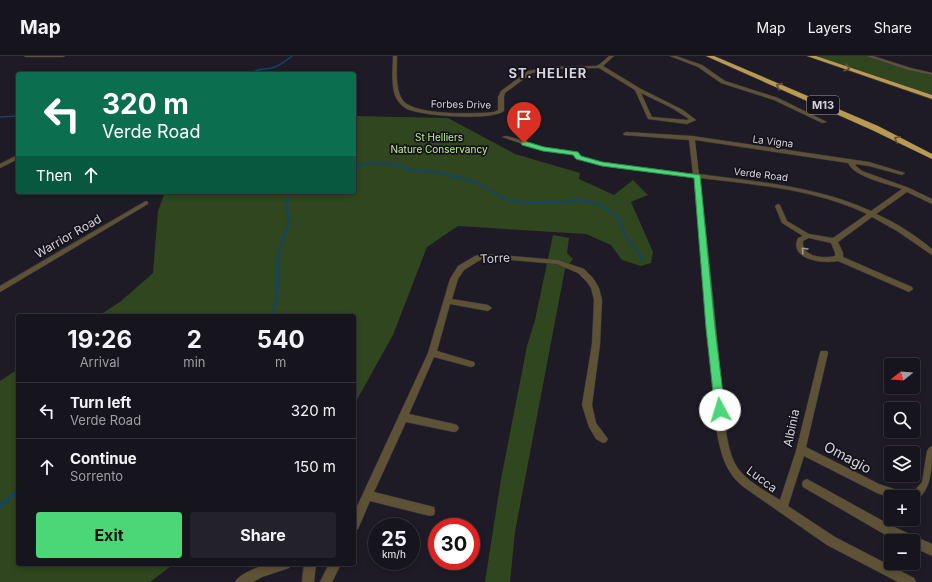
<!DOCTYPE html>
<meta charset="utf-8">
<style>
body{margin:0;font-family:Inter,sans-serif;background:#232129;color:#f1f3f6;height:100vh;display:flex;flex-direction:column;font-size:15px;white-space:nowrap}
*{box-sizing:border-box;margin:0}
p{font-size:13px;color:#9e9ea3}
.icon{flex:none;width:22px;height:22px;fill:none;stroke:currentColor;stroke-width:2;stroke-linecap:round;stroke-linejoin:round}
.map{position:relative;flex:1;overflow:hidden}
.details{position:absolute;left:16px;top:258px;width:340px;height:252px;display:flex;flex-direction:column;background:#16141c;border-radius:4px;box-shadow:0 2px 6px #0003,0 0 0 1px #35333b}
.details>*{flex:none}
.banner{position:absolute;left:16px;top:16px;width:340px;height:122px;border-radius:4px;box-shadow:0 2px 6px #0003,0 0 0 1px #35333b;background:#0b6e4f;color:#fff;overflow:hidden}
.needle{width:26px;rotate:253deg}
.tools{position:absolute;left:884px;top:302px;display:grid;gap:8px}
.tools a{display:grid;place-items:center;width:36px;height:36px;border-radius:4px;background:#16141c;box-shadow:0 2px 6px #0003,0 0 0 1px #35333b;font-size:20px}
.speed{position:absolute;left:368px;top:462px;display:flex;gap:8px;font-size:20px;font-weight:700;text-align:center}
.speed>*{display:grid;place-content:center;width:52px;height:52px;border-radius:50%;background:#16141c;box-shadow:0 2px 6px #0003,0 0 0 1px #35333b;line-height:1}
.speed small{font-size:10px;font-weight:400}
.speed .limit{border:6px solid #d22;background:#fff;color:#111}
.pin{position:absolute;display:grid;place-items:center;width:34px;height:34px;color:#fff;margin:-41px -17px;border-radius:50% 50% 50% 0;rotate:-45deg;box-shadow:0 0 4px #0007}
.pin .icon{rotate:45deg}
.me{position:absolute;width:44px;margin:-22px;rotate:354deg;stroke-linejoin:round;filter:drop-shadow(0 0 3px #0008)}
.turn{display:flex;align-items:center;gap:14px;height:84px;padding:0 20px;font-size:18px}
.turn .icon{width:52px;height:52px;stroke-width:2.5}
.turn b{display:block;font-size:28px;line-height:34px}
.then{display:flex;align-items:center;height:38px;padding:0 20px;background:#0003;gap:8px;font-size:15px}
.eta{display:flex;justify-content:space-evenly;align-items:center;height:68px;text-align:center}
.eta b{font-size:24px;font-weight:700;line-height:28px}
.button{display:flex;gap:8px;margin-top:auto;padding:8px 20px}
.button a{flex:1;height:46px;border-radius:4px;background:#4bd677;color:#111;font-size:16px;font-weight:700;line-height:46px;text-align:center}
.button a+a{background:#232129;color:#f1f3f6}
ul{padding:0;list-style:none}
li{display:flex;align-items:center;gap:12px;height:56px;padding:0 20px;border-top:1px solid #35333b}
li div{flex:1}
li b{display:block;font-size:15px}
li em{font-style:normal}
header{display:flex;align-items:center;gap:24px;box-sizing:border-box;height:56px;padding:0 20px;background:#16141c;border-bottom:1px solid #35333b}
header strong{font-size:19px}
nav{display:flex;gap:22px;margin-inline-start:auto;font-size:14px}
.map>svg:first-child{display:block}
</style>
<header>
<strong>Map</strong>
<nav><a>Map</a><a>Layers</a><a>Share</a></nav>
</header>
<div class="map">
<svg width="932" height="526" viewBox="0 0 932 526">
<rect width="100%" height="100%" fill="#1e1b26"/>
<g fill="#2f461e">
<polygon points="810,0 868,0 932,18 932,41"/>
<polygon points="354,60 448,62 515,98 580,117 579,123 614,139 633,124 648,139 631,146 653,196 651,207 641,210 622,204 611,189 586,178 458,170 427,191 393,279 354,349 354,260 98,260 120,246 153,217 158,155 165,136 354,136"/>
<polygon points="553,179 569,182 567,197 573,203 565,213 515,476 510,526 485,526 501,423 527,290 535,264"/>
<polygon points="18,313 18,508 174,508 150,526 0,526 0,325"/>
</g>
<g fill="none" stroke-linecap="round" stroke-linejoin="round">
<g stroke="#124569" stroke-width="1.5">
<path d="M 250,18 C 257,12 263,14 272,12 C 280,10 286,5 292,0"/>
<polyline points="0,61 18,60"/>
</g>
<g stroke="#124569" stroke-width="2">
<polyline points="354,111 368,107 393,108 410,114 436,116 475,126 507,144 527,147 554,147 581,144 599,148 617,160 625,179 642,202"/>
<path d="M 278,202 C 278,190 286,180 288,168 C 290,156 284,150 289,136"/>
</g>
<g stroke="#124569" stroke-width="2.5">
<polyline points="641,201 643,204"/>
<polyline points="273,260 277,241 278,201"/>
</g>
<polyline stroke="#124569" stroke-width="3" points="0,450 18,435"/>
<g stroke="#38353f" stroke-width="1">
<g id="minor">
<polygon points="24,0 65,0 63,1 26,1"/>
<path d="M 393,0 L 397,0 C 397,13 395,31 402,43 C 411,60 476,58 494,56 L 498,54 L 498,41 L 501,35 L 528,15 L 548,11 L 596,10 L 600,8 L 609,0 L 614,0 L 603,10 L 641,33 L 683,54 L 696,64 L 687,68 L 648,63 L 635,34 L 599,12 L 548,13 L 532,17 L 505,37 L 504,41 L 504,55 C 490,65 426,60 410,54 C 405,53 401,49 398,45 C 390,34 393,13 393,0 ZM 641,37 L 672,52 L 689,63 L 687,64 L 652,61 Z"/>
<polygon points="670,0 676,0 702,9 725,25 778,42 827,66 822,67 774,44 721,27 698,11"/>
<polygon points="866,0 873,0 911,12 932,17 932,19 908,14"/>
<path d="M 626,76 L 692,80 L 869,106 L 905,117 L 902,119 L 869,110 L 855,108 L 856,110 L 862,115 L 909,132 L 932,143 L 932,148 L 907,136 L 876,158 C 897,167 915,179 932,193 L 932,199 L 897,175 L 872,161 L 838,186 L 843,197 L 843,201 L 912,231 L 913,233 L 909,236 L 838,205 C 824,208 788,204 798,182 L 803,180 L 782,167 L 775,150 L 778,148 L 780,149 L 787,165 L 809,178 L 833,182 L 867,158 C 814,133 757,129 700,122 C 707,185 714,249 720,312 C 723,339 723,389 737,411 C 746,425 766,435 780,444 L 796,395 L 820,297 L 821,295 L 827,295 L 828,297 L 806,391 L 879,428 L 909,438 L 915,434 L 922,426 L 927,395 L 929,392 L 932,390 C 932,413 932,436 913,446 L 913,441 L 891,442 L 877,437 L 804,400 L 788,450 L 835,481 L 914,522 L 916,526 L 898,526 L 827,489 L 745,432 C 724,416 721,397 716,372 L 694,121 L 602,110 L 576,102 L 574,98 L 543,95 L 502,81 L 507,80 L 544,91 L 578,96 L 580,100 L 603,106 L 693,118 L 689,84 L 624,79 L 623,78 ZM 695,84 L 848,107 C 854,121 888,128 902,133 L 871,155 C 817,130 758,126 699,118 ZM 809,182 L 831,187 L 835,197 L 835,200 C 824,203 801,201 803,185 Z"/>
<polygon points="18,99 18,103 0,112 0,108"/>
<polygon points="146,145 148,146 148,148 0,236 0,230"/>
<polygon points="486,198 558,204 584,213 593,222 599,232 602,244 600,288 592,349 596,367 608,383 606,386 603,387 596,383 589,371 582,349 592,288 594,244 591,232 587,226 578,217 557,208 486,202 480,204 464,214 458,223 452,243 488,249 492,252 488,255 450,248 437,295 474,306 475,308 474,310 471,311 434,301 409,358 454,368 457,369 459,372 457,375 454,376 406,366 374,436 434,451 435,455 434,459 430,460 370,445 358,473 354,474 354,457 428,297 450,223 458,210 475,200"/>
<polygon points="807,423 892,470 932,488 932,500 913,491 913,485 900,485 884,478 803,431 802,428 803,425"/>
<path d="M 267,508 L 291,508 L 289,512 L 262,521 L 253,526 L 235,526 C 239,518 258,511 267,508 Z"/>
<polygon points="304,508 316,508 314,526 302,526"/>
<polygon points="329,508 341,508 332,526 320,526"/>
</g>
</g>
<g stroke="#38353f" stroke-width="1">
<g id="highway">
<polygon points="706,0 714,0 878,70 932,98 932,103 872,74"/>
<polygon points="807,0 816,0 932,39 932,43"/>
</g>
</g>
<use href="#minor" fill="#5d5235" fill-rule="evenodd"/>
<use href="#highway" fill="#b99a4f" fill-rule="evenodd"/>
</g>
<defs><path id="oneway-chevron" d="M-2-3.5L2.5 0L-2 3.5" fill="none" stroke-width="1.6" stroke-linecap="round" stroke-linejoin="round"/></defs>
<g stroke="#675636">
<use href="#oneway-chevron" transform="translate(847 12) rotate(18)"/>
<use href="#oneway-chevron" transform="translate(779 30) rotate(-156)"/>
<use href="#oneway-chevron" transform="translate(897 83) rotate(-154)"/>
</g>
<use stroke="#a09a91" href="#oneway-chevron" transform="translate(804 194) rotate(-134)"/>
<polygon fill="#4bd677" stroke="#318b4d" points="524,85 544,91 578,96 581,100 602,106 700,119 715,272 725,354 724,357 720,358 716,357 715,354 706,272 694,122 602,110 576,103 573,99 543,95 522,89 521,87"/>
<g text-anchor="middle" dominant-baseline="central" stroke-width="3.5" stroke-linejoin="round" paint-order="stroke">
<g font-size="10" fill="#d6d5dc" stroke="#15121c">
<text transform="translate(461 48) rotate(1)">Forbes Drive</text>
<text transform="translate(773 85) rotate(7)">La Vigna</text>
<text transform="translate(761 118) rotate(7)">Verde Road</text>
</g>
<g font-size="10" fill="#baef93" stroke="#15121c">
<text x="439" y="81">St Helliers<tspan x="439" dy="12">Nature Conservancy</tspan></text>
</g>
<rect fill="#15121c" stroke="#9c9aa2" stroke-width="1" x="807" y="40" width="32" height="18" rx="3"/>
<g font-size="11" font-weight="bold" fill="#d6d5dc">
<text x="823" y="49">M13</text>
</g>
<g font-size="12" fill="#d6d5dc" stroke="#15121c">
<text transform="translate(68 180) rotate(-30)">Warrior Road</text>
<text transform="translate(495 202) rotate(-3)">Torre</text>
<text transform="translate(791 372) rotate(-78)">Albinia</text>
<text transform="translate(762 423) rotate(37)">Lucca</text>
</g>
<g font-size="13" font-weight="bold" letter-spacing="1" fill="#d6d5dc" stroke="#15121c">
<text x="548" y="17">ST. HELIER</text>
</g>
<g font-size="14" fill="#d6d5dc" stroke="#15121c">
<text transform="translate(848 401) rotate(28)">Omagio</text>
</g>
</g>
</svg>
<div class="tools">
<a><svg class="needle" viewBox="-14 -14 28 28"><path d="M0-13l5 13h-10z" fill="#e53935"/><path d="M0 13l5-13h-10z" fill="#9e9ea3"/></svg></a>
<a><svg class="icon" aria-label="search" viewBox="0 0 24 24"><circle cx="10" cy="10" r="6"/><path d="M15 15l6 6"/></svg></a>
<a><svg class="icon" aria-label="layers" viewBox="0 0 24 24"><path d="M12 4l9 5-9 5-9-5zM3 14l9 5 9-5"/></svg></a>
<a>+</a>
<a>−</a>
</div>
<div class="speed"><div>25<small>km/h</small></div><div class="limit">30</div></div>
<div class="pin" style="left:524px;top:87px;background:#d93025"><svg class="icon" aria-label="arrive" viewBox="0 0 24 24"><path d="M6 21V4h12l-3 4 3 4H6"/></svg></div>
<svg class="me" style="left:720px;top:354px" viewBox="-20 -20 40 40"><circle r="19" fill="#fff"/><path d="M0-13L10 11 0 6-10 11z" fill="#4bd677"/></svg>
<div class="banner">
<div class="turn"><svg class="icon" aria-label="left" viewBox="0 0 24 24"><path d="M17 20v-9H6M10 6l-5 5 5 5"/></svg><div><b>320 m</b>Verde Road</div></div>
<div class="then">Then<svg class="icon" aria-label="ahead" viewBox="0 0 24 24"><path d="M12 20V5M6 11l6-6 6 6"/></svg></div>
</div>
<section class="details">
<div class="eta">
<div><b>19:26</b><p>Arrival</p></div>
<div><b>2</b><p>min</p></div>
<div><b>540</b><p>m</p></div>
</div>
<ul>
<li><svg class="icon" aria-label="left" viewBox="0 0 24 24"><path d="M17 20v-9H6M10 6l-5 5 5 5"/></svg><div><b>Turn left</b><p>Verde Road</p></div><em>320 m</em></li>
<li><svg class="icon" aria-label="ahead" viewBox="0 0 24 24"><path d="M12 20V5M6 11l6-6 6 6"/></svg><div><b>Continue</b><p>Sorrento</p></div><em>150 m</em></li>
</ul>
<div class="button"><a>Exit</a><a>Share</a></div>
</section>
</div>
